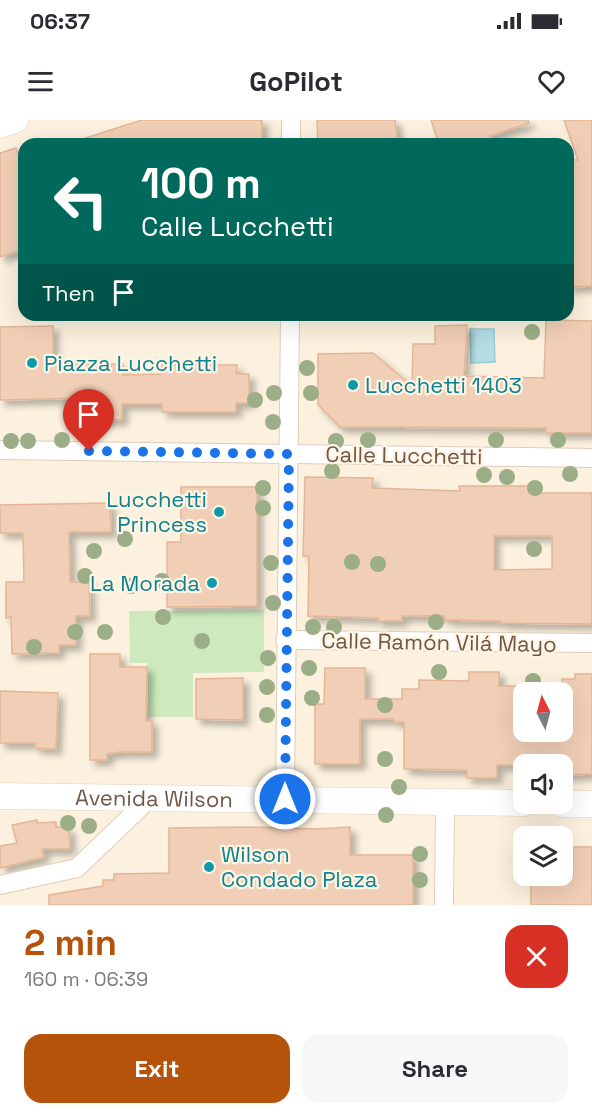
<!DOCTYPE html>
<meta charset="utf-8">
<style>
body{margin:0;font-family:"Space Grotesk",sans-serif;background:#f7f7f7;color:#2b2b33;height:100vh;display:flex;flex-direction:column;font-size:22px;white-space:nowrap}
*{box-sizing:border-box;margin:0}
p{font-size:20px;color:#7c7c81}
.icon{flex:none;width:33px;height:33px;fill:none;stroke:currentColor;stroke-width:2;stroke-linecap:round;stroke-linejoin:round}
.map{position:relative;height:785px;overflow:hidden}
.sheet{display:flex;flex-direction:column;background:#fff;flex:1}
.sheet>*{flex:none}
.top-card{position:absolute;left:18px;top:18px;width:556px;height:183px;border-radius:18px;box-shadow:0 6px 24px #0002;background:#00695c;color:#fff;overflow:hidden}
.needle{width:39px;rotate:354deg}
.tools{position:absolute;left:513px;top:562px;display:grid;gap:12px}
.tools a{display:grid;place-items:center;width:60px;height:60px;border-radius:12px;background:#fff;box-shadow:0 6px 24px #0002;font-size:30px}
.pin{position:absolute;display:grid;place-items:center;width:51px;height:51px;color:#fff;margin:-62px -26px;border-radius:50% 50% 50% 0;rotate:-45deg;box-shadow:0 0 6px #0007}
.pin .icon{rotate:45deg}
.me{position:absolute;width:66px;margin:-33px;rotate:0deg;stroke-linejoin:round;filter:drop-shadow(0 0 4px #0008)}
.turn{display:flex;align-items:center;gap:21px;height:126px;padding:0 24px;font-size:27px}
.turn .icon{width:78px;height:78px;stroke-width:2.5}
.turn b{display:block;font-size:42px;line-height:51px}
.then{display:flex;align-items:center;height:57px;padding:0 24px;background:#0003;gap:12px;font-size:22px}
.round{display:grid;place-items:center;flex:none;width:63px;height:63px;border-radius:18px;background:#f7f7f7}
.summary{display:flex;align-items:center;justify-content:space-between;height:102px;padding:0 24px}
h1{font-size:36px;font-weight:700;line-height:45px;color:#b45309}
.action{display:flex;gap:12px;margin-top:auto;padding:12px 24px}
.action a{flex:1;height:69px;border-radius:18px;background:#b45309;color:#fff;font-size:24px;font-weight:700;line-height:69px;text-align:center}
.action a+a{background:#f7f7f7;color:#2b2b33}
.status{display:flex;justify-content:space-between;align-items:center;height:42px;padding:0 30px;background:#fff;direction:ltr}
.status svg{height:16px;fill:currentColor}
header{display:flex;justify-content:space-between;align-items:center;height:78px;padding:0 24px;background:#fff;font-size:27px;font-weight:700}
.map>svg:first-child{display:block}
</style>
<div class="status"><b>06:37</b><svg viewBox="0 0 49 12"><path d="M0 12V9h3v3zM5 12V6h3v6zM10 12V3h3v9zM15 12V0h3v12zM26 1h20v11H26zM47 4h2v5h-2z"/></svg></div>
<header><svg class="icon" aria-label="menu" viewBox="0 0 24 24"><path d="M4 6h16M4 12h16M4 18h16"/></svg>GoPilot<svg class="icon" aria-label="heart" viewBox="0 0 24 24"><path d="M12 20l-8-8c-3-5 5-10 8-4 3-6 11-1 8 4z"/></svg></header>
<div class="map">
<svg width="592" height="785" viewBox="0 0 592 785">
<defs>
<filter id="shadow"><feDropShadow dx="5.5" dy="5.5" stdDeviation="3" flood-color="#0004"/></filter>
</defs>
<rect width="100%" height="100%" fill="#fcf1de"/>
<polygon fill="#cde9bd" points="264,490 264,552 193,553 193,597 148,597 147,543 130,543 129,491"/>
<polygon fill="#b3dce5" stroke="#99cbd6" stroke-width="1.5" points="470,209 494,209 495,242 471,243"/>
<g fill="#f1cfb6" stroke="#e4b696" stroke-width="1.5" fill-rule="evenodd" filter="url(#shadow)">
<polygon points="142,0 262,0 262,24 80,24 79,20"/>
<polygon points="317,0 395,0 398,24 318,24"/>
<polygon points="431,0 528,0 529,3 490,16 492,24 439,24"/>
<polygon points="564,0 592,0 592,166 568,167 568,40 578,40"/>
<polygon points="16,28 24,50 24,129 0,137 0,33"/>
<polygon points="546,200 592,201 592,313 546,313 546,308 340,307 318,285 318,234 373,233 412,266 413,224 435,224 435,206 467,205 464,256 544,258"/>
<polygon points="53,206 53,244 123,244 123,255 161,254 162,245 237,245 236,254 249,254 249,283 236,283 236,292 162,292 162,284 122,284 122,300 86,299 86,278 0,280 0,207"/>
<path d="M 305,357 L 373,358 L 372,368 L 460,371 L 459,366 L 529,366 L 529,373 L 592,373 L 592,504 L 501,503 L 501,501 L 445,500 L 445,496 L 402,496 L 402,501 L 378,501 L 378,498 L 308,496 L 309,436 L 303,436 ZM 494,416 L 552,416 L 552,449 L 494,450 Z"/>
<polygon points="181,367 257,367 257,486 167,487 167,422 181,422"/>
<polygon points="110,383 111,412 69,412 70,462 89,462 90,496 76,496 76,525 59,525 59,533 12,534 11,497 6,498 6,462 24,462 23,413 0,413 0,385"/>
<polygon points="90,534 120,534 120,547 147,547 146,601 152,601 152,632 120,632 107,634 107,640 90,640"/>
<polygon points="325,548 365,548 365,579 402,579 402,569 419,569 419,560 469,561 469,552 499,552 499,566 523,566 523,612 562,612 562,559 575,559 575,554 592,554 592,654 562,655 562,645 497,645 497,658 467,658 467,650 404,649 404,602 394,602 394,599 360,599 360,644 315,644 315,584 324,584"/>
<polygon points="243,558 243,600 196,599 196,559"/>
<polygon points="0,571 58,573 56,629 35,628 35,623 0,623"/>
<polygon points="37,700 37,703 56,702 56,707 69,708 70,729 42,729 44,737 0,748 0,726 17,723 12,705"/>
<polygon points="248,707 317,709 350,707 350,735 413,735 413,785 49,785 49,775 103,766 103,760 114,760 114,754 169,753 169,708"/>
<polygon points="573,727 592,727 592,785 531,785 531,756 573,756"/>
</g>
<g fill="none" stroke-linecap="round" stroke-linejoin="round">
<g stroke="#dfcdba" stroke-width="20">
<g id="street">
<polyline points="291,24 291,0"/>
<polyline points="0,330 592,338"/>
<polyline points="285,520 592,523"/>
<polyline points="285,679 290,195"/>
<polyline points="0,765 77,748 150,678"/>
<polyline points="444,785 445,682"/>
</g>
</g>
<g stroke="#e4ceb8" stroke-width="27">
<g id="secondary">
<polyline points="0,5 15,0"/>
<path id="s1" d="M 0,676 L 524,683"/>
<polyline points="562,684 592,684"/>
</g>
</g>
<use href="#street" stroke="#fff" stroke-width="18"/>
<use href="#secondary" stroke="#fff" stroke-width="26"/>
</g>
<g fill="#9cae87">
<circle cx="532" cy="212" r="8"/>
<circle cx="307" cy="248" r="8"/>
<circle cx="274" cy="273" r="8"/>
<circle cx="311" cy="273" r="8"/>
<circle cx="255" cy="280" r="8"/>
<circle cx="273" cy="302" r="8"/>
<circle cx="62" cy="320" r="8"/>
<circle cx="368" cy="320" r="8"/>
<circle cx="496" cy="320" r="8"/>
<circle cx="558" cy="320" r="8"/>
<circle cx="11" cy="321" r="8"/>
<circle cx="28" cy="321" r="8"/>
<circle cx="336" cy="321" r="8"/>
<circle cx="332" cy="351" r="8"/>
<circle cx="570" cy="354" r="8"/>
<circle cx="484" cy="355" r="8"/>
<circle cx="507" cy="357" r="8"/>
<circle cx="263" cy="368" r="8"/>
<circle cx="535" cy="368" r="8"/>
<circle cx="263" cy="388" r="8"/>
<circle cx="125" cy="419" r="8"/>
<circle cx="534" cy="429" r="8"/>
<circle cx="94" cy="431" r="8"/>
<circle cx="352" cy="442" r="8"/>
<circle cx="271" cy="443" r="8"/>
<circle cx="378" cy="444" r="8"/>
<circle cx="85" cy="456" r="8"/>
<circle cx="162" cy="461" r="8"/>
<circle cx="131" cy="466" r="8"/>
<circle cx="273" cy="483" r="8"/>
<circle cx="163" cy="497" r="8"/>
<circle cx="436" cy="502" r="8"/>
<circle cx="313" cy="507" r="8"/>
<circle cx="334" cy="507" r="8"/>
<circle cx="75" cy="512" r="8"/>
<circle cx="105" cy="512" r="8"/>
<circle cx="202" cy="521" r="8"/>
<circle cx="34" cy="527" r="8"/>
<circle cx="268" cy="538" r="8"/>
<circle cx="309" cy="548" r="8"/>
<circle cx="439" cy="552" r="8"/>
<circle cx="533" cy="561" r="8"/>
<circle cx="267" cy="567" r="8"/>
<circle cx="312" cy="578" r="8"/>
<circle cx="385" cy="585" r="8"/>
<circle cx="267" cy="595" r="8"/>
<circle cx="385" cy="639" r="8"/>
<circle cx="399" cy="667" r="8"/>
<circle cx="386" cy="695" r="8"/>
<circle cx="68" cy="703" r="8"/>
<circle cx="89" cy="706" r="8"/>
<circle cx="420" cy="734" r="8"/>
<circle cx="420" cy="760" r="8"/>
</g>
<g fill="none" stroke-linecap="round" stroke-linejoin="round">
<polyline stroke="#1a73e8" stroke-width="10" stroke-dasharray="0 18" points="89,331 289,334 285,679"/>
</g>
<g fill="#0f9aa8" stroke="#fff5e4" stroke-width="2">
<circle cx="32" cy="243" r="6"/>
<circle cx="353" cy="265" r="6"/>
<circle cx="219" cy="392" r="6"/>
<circle cx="212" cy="463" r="6"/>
<circle cx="209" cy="747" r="6"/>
</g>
<g text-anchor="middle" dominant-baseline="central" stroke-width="4.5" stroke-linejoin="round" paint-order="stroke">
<g font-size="22" fill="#0d838f" stroke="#fff5e4" text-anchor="start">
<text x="44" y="243">Piazza Lucchetti</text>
<text x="365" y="265">Lucchetti 1403</text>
<text x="207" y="379" text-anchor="end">Lucchetti<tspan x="207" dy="25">Princess</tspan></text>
<text x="200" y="463" text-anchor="end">La Morada</text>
<text x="221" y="734">Wilson<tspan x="221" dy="25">Condado Plaza</tspan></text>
</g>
<g font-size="22" fill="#715747" stroke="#fff5e4">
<text transform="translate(404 335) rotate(1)">Calle Lucchetti</text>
<text transform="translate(439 522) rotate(1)">Calle Ramón Vilá Mayo</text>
<text stroke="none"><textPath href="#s1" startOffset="154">Avenida Wilson</textPath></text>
</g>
</g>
</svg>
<div class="tools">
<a><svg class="needle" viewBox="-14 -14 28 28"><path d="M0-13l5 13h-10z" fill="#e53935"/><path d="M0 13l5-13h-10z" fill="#7c7c81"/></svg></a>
<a><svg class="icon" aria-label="sound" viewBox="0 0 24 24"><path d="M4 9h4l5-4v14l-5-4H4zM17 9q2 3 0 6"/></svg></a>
<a><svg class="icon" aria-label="layers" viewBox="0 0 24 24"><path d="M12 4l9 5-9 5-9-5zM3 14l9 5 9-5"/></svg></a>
</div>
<div class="pin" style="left:89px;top:331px;background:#d93025"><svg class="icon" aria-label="arrive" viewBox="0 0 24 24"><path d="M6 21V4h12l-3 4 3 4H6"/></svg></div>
<svg class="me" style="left:285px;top:679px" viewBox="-20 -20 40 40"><circle r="17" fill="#1a73e8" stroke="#fff" stroke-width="3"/><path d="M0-11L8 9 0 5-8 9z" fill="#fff"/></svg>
<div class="top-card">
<div class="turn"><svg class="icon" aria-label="left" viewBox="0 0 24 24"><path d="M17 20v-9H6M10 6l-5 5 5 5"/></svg><div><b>100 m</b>Calle Lucchetti</div></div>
<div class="then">Then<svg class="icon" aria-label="arrive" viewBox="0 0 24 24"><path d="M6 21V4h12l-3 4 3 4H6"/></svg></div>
</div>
</div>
<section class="sheet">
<div class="summary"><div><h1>2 min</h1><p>160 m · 06:39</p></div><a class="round" style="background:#d93025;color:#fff"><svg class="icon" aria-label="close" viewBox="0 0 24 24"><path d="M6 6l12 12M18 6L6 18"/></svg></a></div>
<div class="action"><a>Exit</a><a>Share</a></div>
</section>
